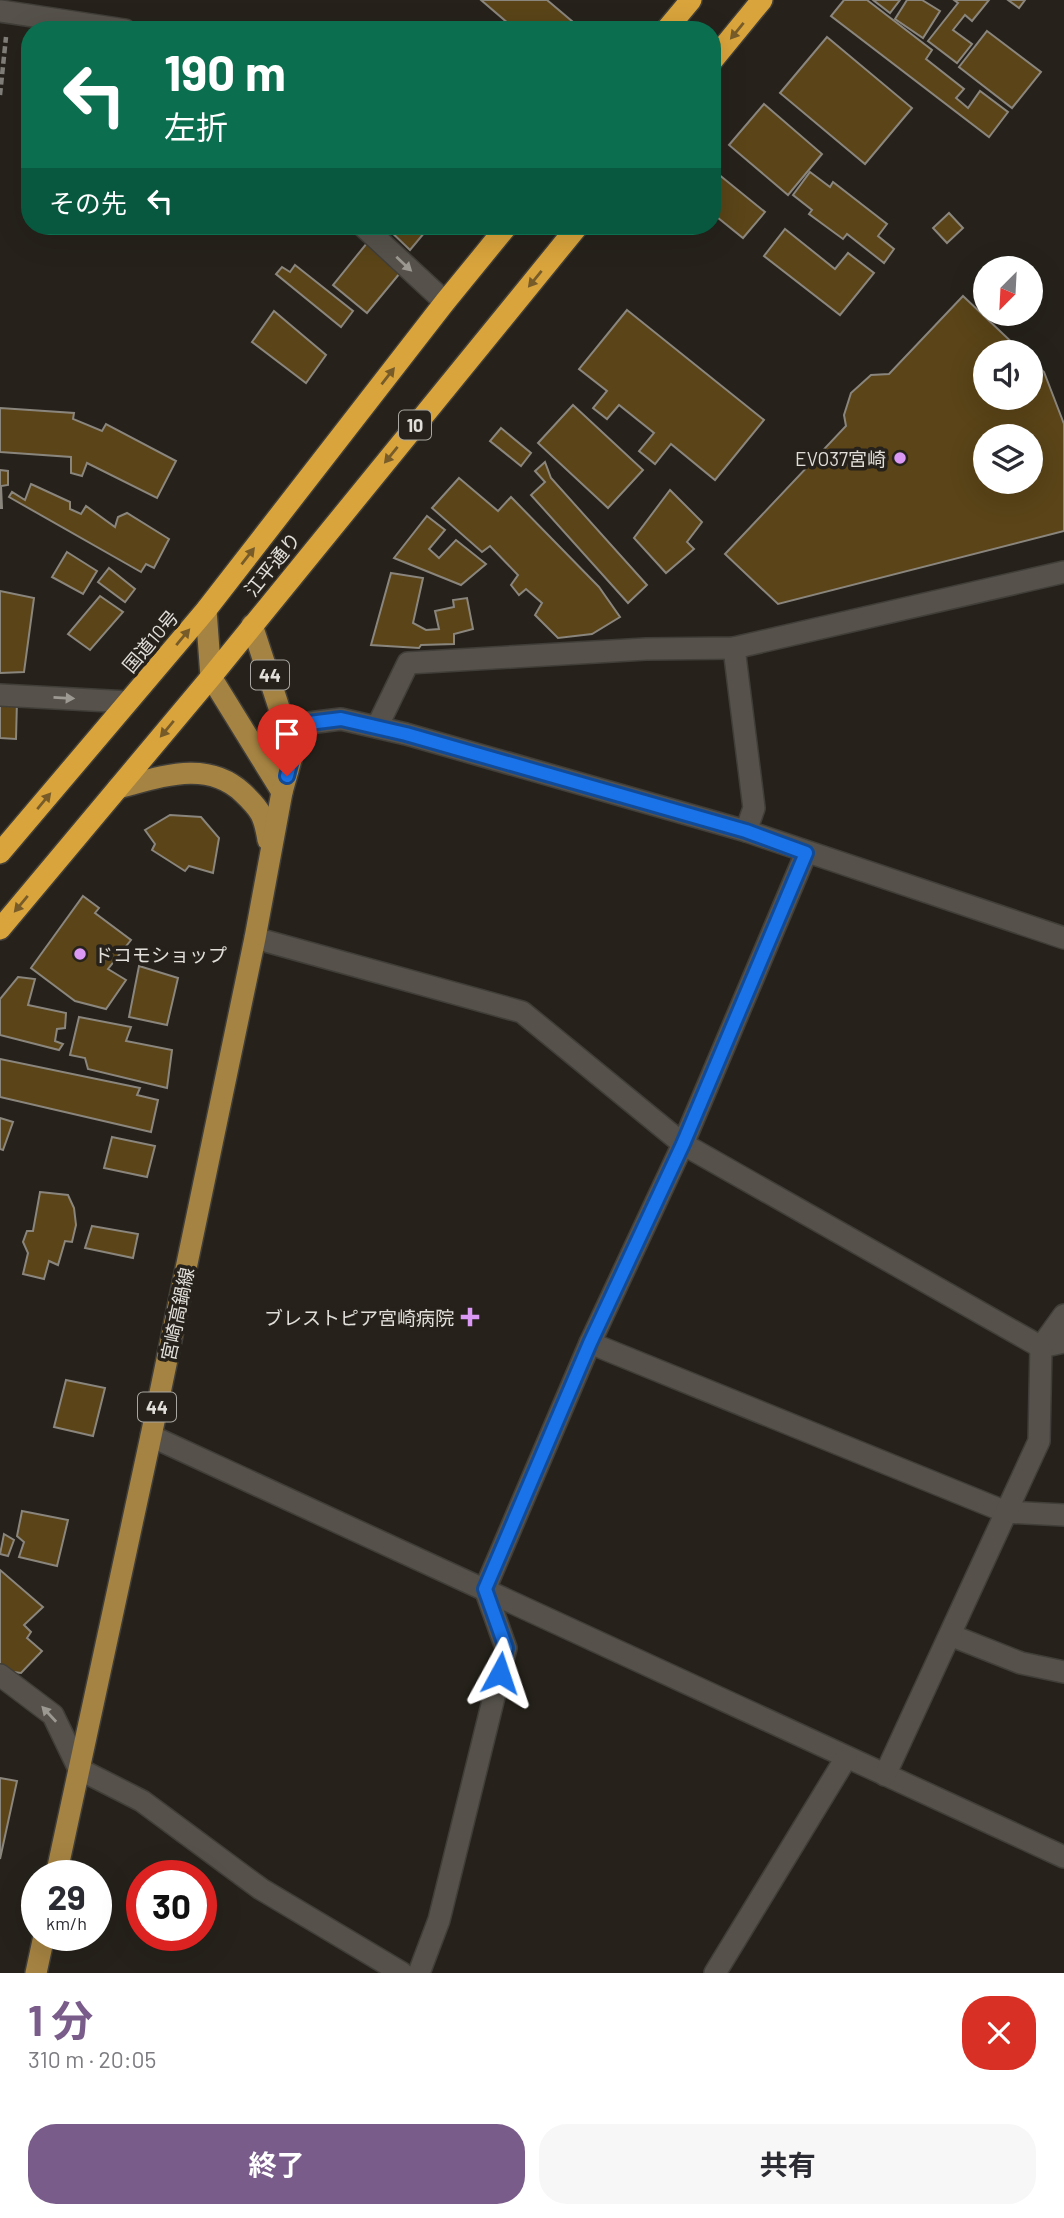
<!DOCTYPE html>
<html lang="ja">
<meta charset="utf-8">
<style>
body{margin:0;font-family:Barlow,"Noto Sans JP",sans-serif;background:#f7f7f7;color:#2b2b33;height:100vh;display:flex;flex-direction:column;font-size:26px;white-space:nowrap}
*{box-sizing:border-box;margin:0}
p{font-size:23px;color:#7c7c81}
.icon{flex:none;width:38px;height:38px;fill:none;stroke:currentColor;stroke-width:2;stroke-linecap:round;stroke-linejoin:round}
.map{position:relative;height:1973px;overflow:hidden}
.details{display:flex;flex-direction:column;background:#fff;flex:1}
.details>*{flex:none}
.banner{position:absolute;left:21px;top:21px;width:700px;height:214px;border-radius:28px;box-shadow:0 7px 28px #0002;background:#0b6e4f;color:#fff;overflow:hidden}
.needle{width:46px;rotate:204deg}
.controls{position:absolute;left:973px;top:256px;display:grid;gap:14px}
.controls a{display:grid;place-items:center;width:70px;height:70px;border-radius:50%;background:#fff;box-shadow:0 7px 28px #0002;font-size:35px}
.speed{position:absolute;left:21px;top:1860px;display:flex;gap:14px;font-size:35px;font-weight:700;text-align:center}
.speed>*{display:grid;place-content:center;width:91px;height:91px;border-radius:50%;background:#fff;box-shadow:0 7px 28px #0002;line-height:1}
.speed small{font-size:18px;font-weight:400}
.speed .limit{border:10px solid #d22;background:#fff;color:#111}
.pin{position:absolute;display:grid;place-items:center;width:60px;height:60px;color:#fff;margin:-72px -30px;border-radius:50% 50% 50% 0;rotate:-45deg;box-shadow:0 0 7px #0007}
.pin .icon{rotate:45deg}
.me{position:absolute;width:77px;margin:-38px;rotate:5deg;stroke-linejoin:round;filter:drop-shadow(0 0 5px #0008)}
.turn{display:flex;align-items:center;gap:24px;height:147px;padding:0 28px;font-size:32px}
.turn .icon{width:91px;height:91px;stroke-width:2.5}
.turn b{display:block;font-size:49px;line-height:60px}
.then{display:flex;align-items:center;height:66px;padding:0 28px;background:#0003;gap:14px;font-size:26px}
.round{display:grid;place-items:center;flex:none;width:74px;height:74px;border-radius:28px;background:#f7f7f7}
.summary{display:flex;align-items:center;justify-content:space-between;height:119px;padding:0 28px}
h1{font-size:42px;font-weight:700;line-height:52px;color:#7a5c8a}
.primary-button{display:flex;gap:14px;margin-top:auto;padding:14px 28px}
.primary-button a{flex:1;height:80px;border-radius:28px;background:#7a5c8a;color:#fff;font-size:28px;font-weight:700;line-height:80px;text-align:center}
.primary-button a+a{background:#f7f7f7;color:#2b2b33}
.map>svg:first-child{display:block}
</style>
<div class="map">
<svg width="1064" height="1973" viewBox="0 0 1064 1973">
<rect width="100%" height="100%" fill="#26221b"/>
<g fill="#5a4418" stroke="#8a857d" stroke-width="2" fill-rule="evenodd">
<polygon points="481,0 547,0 573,22 568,30 516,30"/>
<polygon points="844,0 867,0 932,50 926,59 964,89 956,98 968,108 980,91 1008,112 989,137 831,16"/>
<polygon points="873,0 900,0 890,13"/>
<polygon points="907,0 922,0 940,11 923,38 895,19"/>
<polygon points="954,0 989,0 972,21 965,15 953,30 972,44 957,63 928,41 958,3"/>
<polygon points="1008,0 1025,0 1019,8"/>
<polygon points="987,31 1041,72 1012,108 959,67"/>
<polygon points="827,37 912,108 865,164 780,93"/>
<polygon points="764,104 822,154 788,195 729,145"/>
<polygon points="712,169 765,212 743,238 712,213"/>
<polygon points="810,172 830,187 833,182 887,224 878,236 894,249 884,263 847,234 843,239 809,214 812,210 793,195"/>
<polygon points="949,213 963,228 947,243 933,228"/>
<polygon points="385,226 430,226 410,250"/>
<polygon points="785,229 835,269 848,253 874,273 840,315 764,256"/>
<polygon points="367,243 400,273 367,313 333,285"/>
<polygon points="295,265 353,311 341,327 276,274 282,267 290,272"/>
<path d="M 963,296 L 1022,352 L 985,352 L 985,397 L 1031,397 L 1031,360 L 1044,372 L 1064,424 L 1064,531 L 778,604 L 725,554 L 846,426 L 844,415 L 851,393 L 871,375 L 889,374 ZM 985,436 L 1031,436 L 1031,481 L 985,481 Z"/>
<polygon points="627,310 764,420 715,480 671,444 655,464 639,451 654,433 619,405 607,419 593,408 607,391 579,369"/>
<polygon points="274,311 326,355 306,383 252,342"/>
<polygon points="573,405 643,470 608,508 538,443"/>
<polygon points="0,408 74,413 73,419 102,431 106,424 176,461 157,498 87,463 82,476 71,473 71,457 0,452"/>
<polygon points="501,428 531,453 521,466 490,441"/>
<polygon points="545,462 551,478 647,585 628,603 531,495 545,482 535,471"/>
<polygon points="0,470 8,471 8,485 1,486 2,508 0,508"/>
<polygon points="459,478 498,511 511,497 599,587 620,617 592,634 558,638 535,615 542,603 526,589 519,595 511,585 518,575 490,546 482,552 432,508"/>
<polygon points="31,484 70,502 70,509 81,514 86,506 115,527 118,517 127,513 169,539 154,568 146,564 141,572 9,497 12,492 25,500"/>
<polygon points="670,490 702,522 687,542 694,549 666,573 634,538"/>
<polygon points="427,516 445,530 429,549 439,558 456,540 486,564 461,585 394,558"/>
<polygon points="67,552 97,571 83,594 52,577"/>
<polygon points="109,568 135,589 125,602 98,582"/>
<polygon points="391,573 423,578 413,623 426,630 439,629 435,611 454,607 453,600 467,598 473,629 454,634 454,644 421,645 419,648 371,645"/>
<polygon points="0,591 34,598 24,672 0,673"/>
<polygon points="100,596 123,612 90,650 68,634"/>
<polygon points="0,700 17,700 16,739 0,738"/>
<polygon points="170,815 201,817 219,838 213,873 189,866 185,871 152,850 155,844 145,830"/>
<polygon points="83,896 99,908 95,913 131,940 108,969 126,980 106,1009 75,1001 31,968"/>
<polygon points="139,966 178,978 167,1025 129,1017"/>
<polygon points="18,977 35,979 28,1005 66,1013 65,1028 57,1029 55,1041 63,1044 59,1050 0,1035 0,999"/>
<polygon points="79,1017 131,1027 126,1041 172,1050 167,1088 88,1069 85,1058 70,1055"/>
<polygon points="0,1059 140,1088 137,1095 158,1100 151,1132 0,1097"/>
<polygon points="0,1118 13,1122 3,1150 0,1149"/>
<polygon points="112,1137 155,1146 147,1177 104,1168"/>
<polygon points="40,1192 68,1195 74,1208 76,1225 72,1242 65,1241 58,1265 49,1261 44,1279 23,1274 28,1253 23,1242 27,1231 33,1231"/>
<polygon points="92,1226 138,1234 133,1258 85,1248"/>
<polygon points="66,1380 105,1388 93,1436 54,1427"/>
<polygon points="22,1511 68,1520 57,1566 19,1557 24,1542 17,1536"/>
<polygon points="4,1534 14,1540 8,1556 0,1554"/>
<polygon points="0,1570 43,1607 24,1625 31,1632 27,1638 42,1651 21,1673 6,1671 0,1666"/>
<polygon points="0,1778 17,1781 0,1859"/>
</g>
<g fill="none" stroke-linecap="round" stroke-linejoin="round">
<g stroke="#413e39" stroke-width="24">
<g id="minor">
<polyline points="0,11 125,30"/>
<polyline points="363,226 445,302"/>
<polyline points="734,648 754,808 746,831"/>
<polyline points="0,695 128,702"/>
<polyline points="285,726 341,719 406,734 746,831 1064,938"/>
<polyline points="377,727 408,663 646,649 734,648 1064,572"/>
<polyline points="255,938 522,1012 683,1144 1041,1347 1064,1342"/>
<polyline points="590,1343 1006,1512 1064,1515"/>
<polyline points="151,1436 1064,1857"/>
<polyline points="950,1635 1021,1663 1064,1672"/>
<polyline points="0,1675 53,1715 79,1769 142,1801 261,1889 402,1973"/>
<polyline points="885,1775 1039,1441 1041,1347 1064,1315"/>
<polyline points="419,1973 439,1920 506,1648 485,1589 590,1343 683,1144 806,853"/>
<polyline points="715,1973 846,1758"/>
</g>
</g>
<g stroke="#413e39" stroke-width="24">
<g id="major">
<polyline points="206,610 211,677 282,792"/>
<path d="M 118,788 C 161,777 207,759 243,793 C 261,810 264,816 268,840"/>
<polyline points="56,1876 151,1436 255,938 282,792 291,760 285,726 252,625"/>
<polyline points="36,1973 44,1936"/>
</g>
</g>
<g stroke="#413e39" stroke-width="24">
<g id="highway">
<polyline points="666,30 691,0"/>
<polyline points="712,61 762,0"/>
<polyline points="0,853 206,610 445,302 507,226"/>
<polyline points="0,929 211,677 578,226"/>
</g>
</g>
<polyline stroke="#817d78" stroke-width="4.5" stroke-dasharray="7 3.5" stroke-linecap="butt" points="0,95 6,37"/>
<use href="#minor" stroke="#56524b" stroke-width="21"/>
<use href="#major" stroke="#a58342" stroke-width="21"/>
<use href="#highway" stroke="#d9a43c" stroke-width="21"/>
</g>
<defs><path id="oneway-solid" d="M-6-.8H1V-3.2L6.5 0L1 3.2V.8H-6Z" transform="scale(1.75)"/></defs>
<g fill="#775c2a">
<use href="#oneway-solid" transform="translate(737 31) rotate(129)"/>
<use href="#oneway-solid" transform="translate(535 279) rotate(129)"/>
<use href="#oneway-solid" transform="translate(388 376) rotate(-52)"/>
<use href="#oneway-solid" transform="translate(391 455) rotate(129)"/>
<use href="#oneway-solid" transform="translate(248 556) rotate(-52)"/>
<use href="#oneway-solid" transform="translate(183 637) rotate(-50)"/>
<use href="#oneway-solid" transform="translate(167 729) rotate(130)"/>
<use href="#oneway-solid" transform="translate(44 801) rotate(-50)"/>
<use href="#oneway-solid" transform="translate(21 904) rotate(130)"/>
</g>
<g fill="#9c9892">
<use href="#oneway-solid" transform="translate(404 264) rotate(43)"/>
<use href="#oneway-solid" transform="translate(64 698) rotate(3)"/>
<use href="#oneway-solid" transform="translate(49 1714) rotate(-133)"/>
</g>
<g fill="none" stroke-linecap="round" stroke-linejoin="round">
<g stroke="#114b97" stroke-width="18">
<polyline id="route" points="287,776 291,760 285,726 341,719 406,734 746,831 806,853 683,1144 590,1343 485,1589 506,1648 500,1673"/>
</g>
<use href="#route" stroke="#1a73e8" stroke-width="12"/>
</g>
<g fill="#db99f5" stroke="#26221b" stroke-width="2.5">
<circle cx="900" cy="458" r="7"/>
<circle cx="80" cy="954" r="7"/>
<path d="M466.5 1306.5h7v7h7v7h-7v7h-7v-7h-7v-7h7z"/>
</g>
<g text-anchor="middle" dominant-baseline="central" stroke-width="7" stroke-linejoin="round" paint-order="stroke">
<g fill="#26221b" stroke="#a9a6a1" stroke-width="2">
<rect x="399" y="410.5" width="32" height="29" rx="5"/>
<rect x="251" y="660.5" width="38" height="29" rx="5"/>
<rect x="138" y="1392.5" width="38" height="29" rx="5"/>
</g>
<g font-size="18" font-weight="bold" fill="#e1deda">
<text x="415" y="425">10</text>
<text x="270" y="675">44</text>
<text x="157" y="1407">44</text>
</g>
<g font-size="19" fill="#e1deda" stroke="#26221b" text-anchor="end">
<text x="886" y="458">EVO37宮崎</text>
<text x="94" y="954" text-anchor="start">ドコモショップ</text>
<text x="454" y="1317">ブレストピア宮崎病院</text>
</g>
<g font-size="19" fill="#e1deda" stroke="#26221b">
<text transform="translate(272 564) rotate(-51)">江平通り</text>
<text transform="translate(150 641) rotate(-50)">国道10号</text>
<text transform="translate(177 1314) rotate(-78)">宮崎高鍋線</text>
</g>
</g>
</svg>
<div class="controls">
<a><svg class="needle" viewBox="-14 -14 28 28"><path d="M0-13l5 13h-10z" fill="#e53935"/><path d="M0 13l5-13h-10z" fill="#7c7c81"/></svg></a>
<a><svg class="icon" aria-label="sound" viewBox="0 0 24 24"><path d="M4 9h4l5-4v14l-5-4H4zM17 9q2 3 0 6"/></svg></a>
<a><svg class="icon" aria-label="layers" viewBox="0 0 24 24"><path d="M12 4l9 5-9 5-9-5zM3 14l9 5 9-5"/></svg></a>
</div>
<div class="speed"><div>29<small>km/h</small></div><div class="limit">30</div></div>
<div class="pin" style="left:287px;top:776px;background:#d93025"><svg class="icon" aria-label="arrive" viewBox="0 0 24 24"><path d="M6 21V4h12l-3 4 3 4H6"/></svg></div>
<svg class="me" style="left:500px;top:1673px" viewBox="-20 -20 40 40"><path d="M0-17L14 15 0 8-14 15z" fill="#1a73e8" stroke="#fff" stroke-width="4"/></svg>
<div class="banner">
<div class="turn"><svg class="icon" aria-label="left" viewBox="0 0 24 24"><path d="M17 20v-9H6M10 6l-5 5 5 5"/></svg><div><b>190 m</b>左折</div></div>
<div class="then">その先<svg class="icon" aria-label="left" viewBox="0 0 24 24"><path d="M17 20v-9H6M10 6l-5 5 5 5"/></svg></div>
</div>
</div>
<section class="details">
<div class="summary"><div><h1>1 分</h1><p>310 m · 20:05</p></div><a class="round" style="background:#d93025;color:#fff"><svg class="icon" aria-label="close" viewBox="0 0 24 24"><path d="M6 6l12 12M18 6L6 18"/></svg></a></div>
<div class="primary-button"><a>終了</a><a>共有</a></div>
</section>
